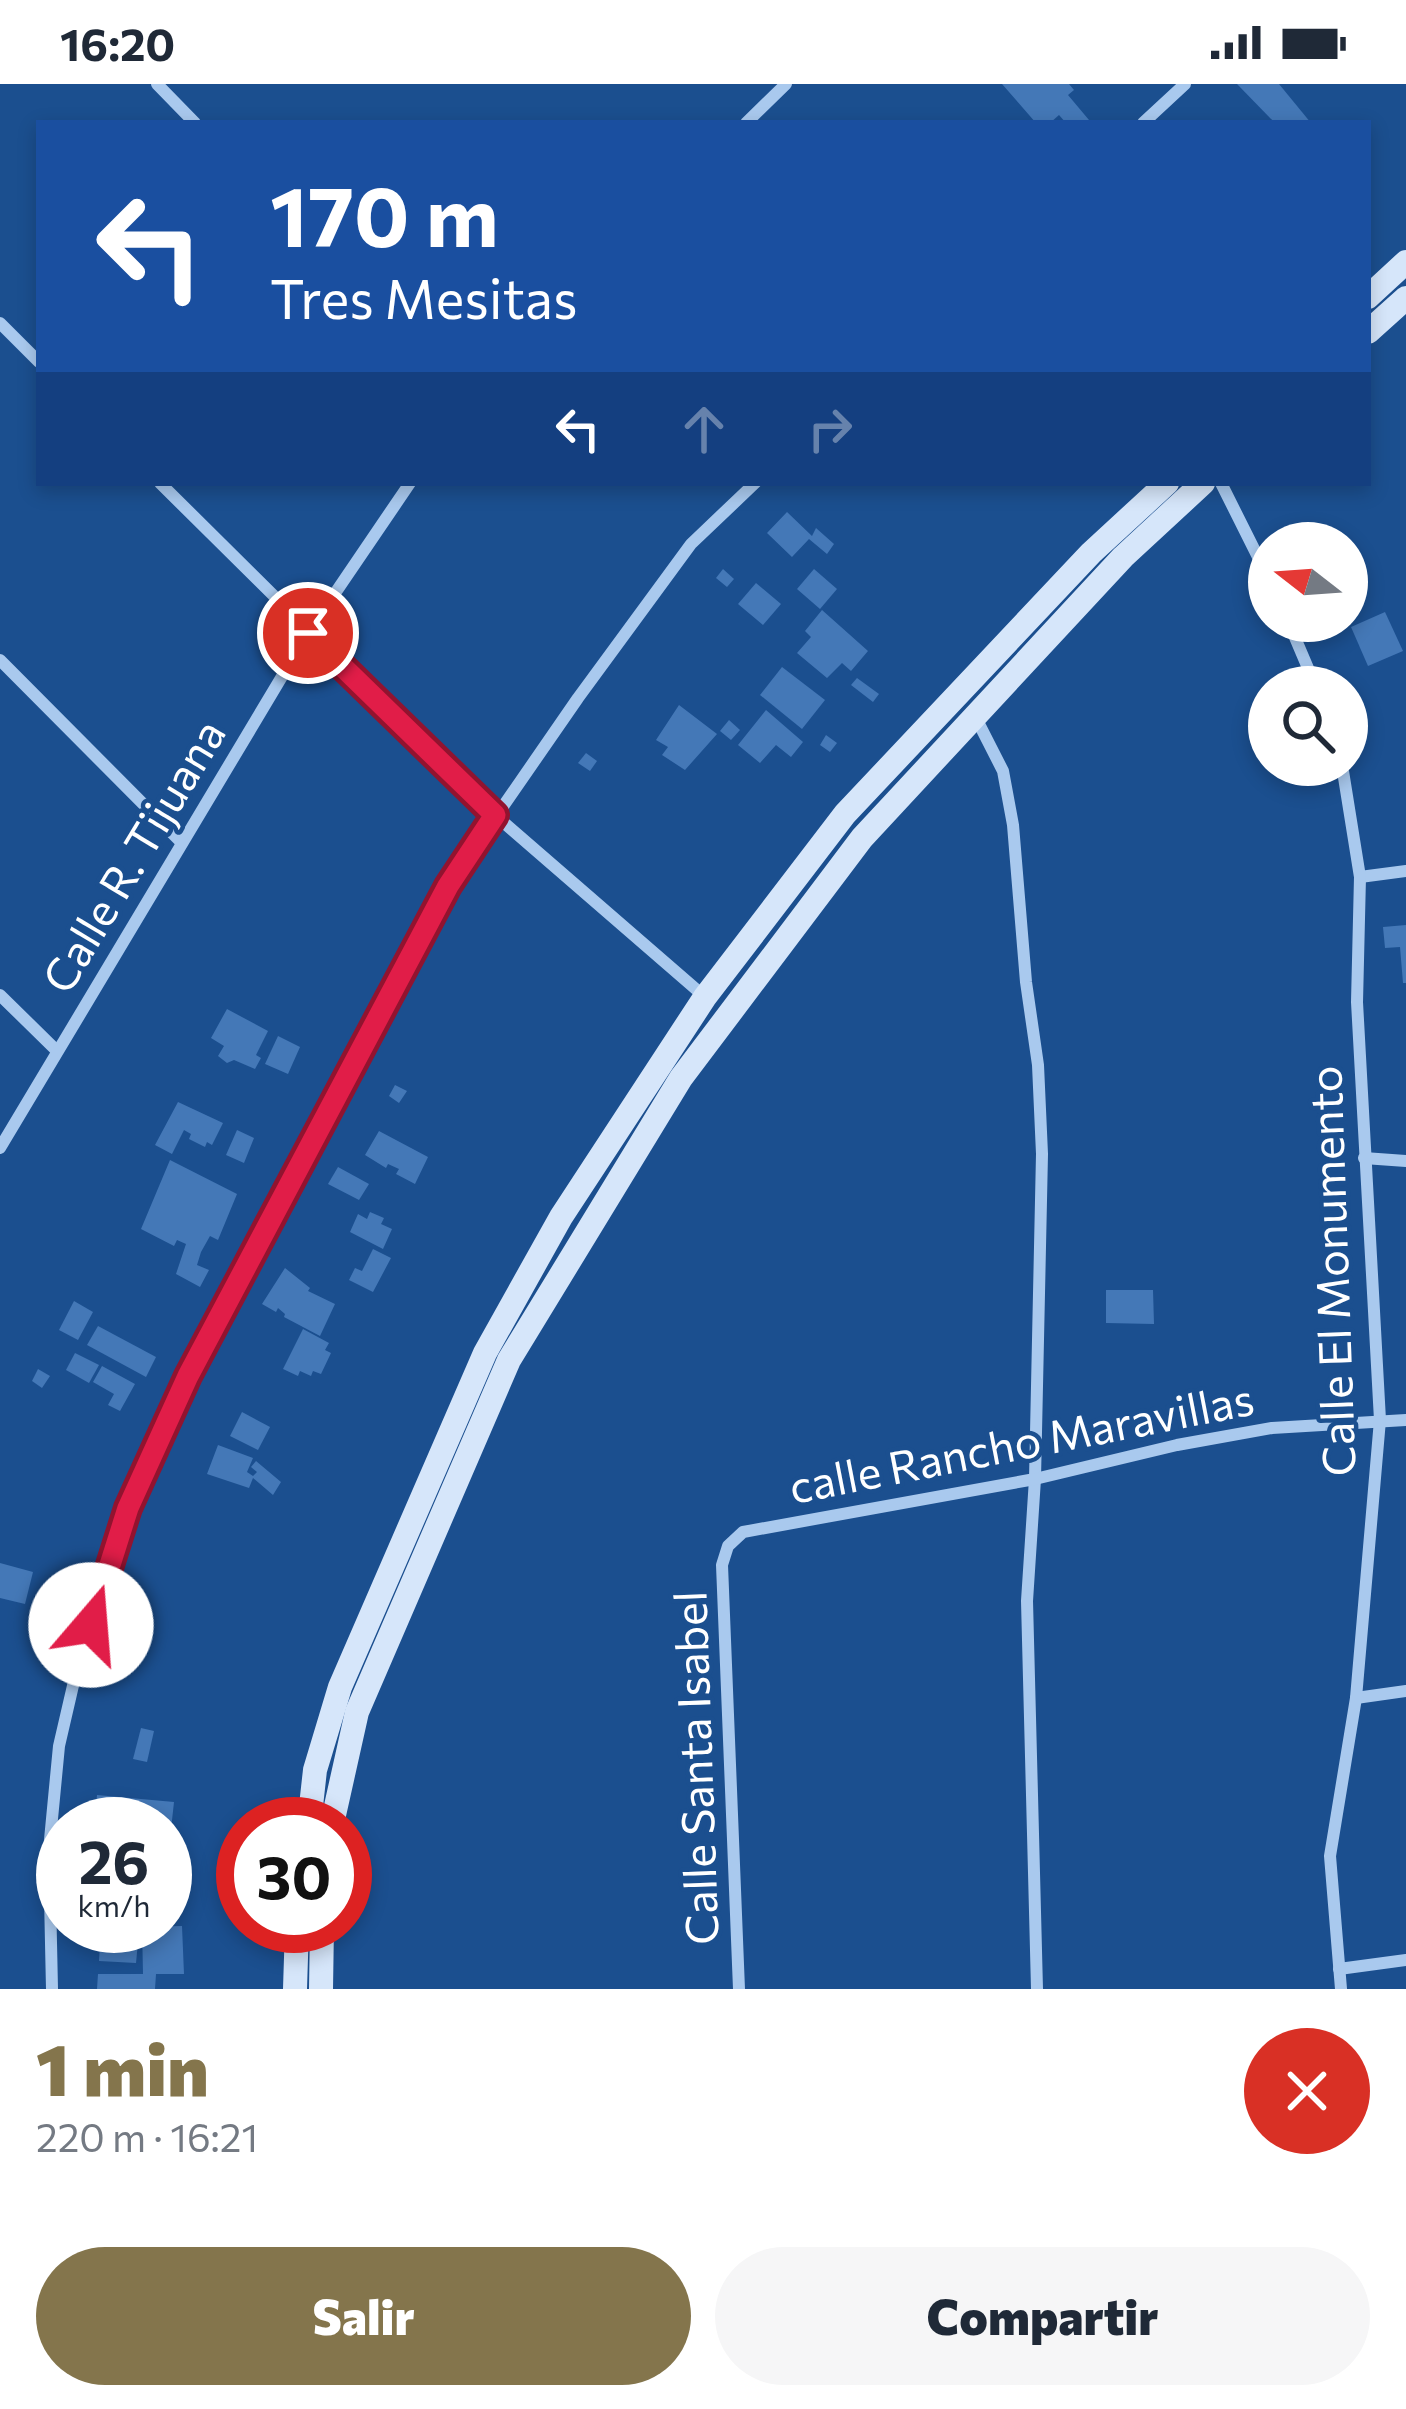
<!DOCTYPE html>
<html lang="es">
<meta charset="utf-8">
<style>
body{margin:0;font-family:Commissioner,sans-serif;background:#f6f6f7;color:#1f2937;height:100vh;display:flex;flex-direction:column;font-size:45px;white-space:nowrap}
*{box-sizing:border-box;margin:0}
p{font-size:39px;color:#747a83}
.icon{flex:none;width:66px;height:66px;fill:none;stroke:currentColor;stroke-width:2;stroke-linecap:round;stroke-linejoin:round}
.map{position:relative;height:1905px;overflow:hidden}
.side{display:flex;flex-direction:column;background:#fff;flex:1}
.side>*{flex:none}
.top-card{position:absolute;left:36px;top:36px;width:1335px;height:366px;border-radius:0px;box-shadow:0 6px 18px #0003;background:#1a4fa0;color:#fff;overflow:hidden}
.needle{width:78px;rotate:287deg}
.fabs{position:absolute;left:1248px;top:438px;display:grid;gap:24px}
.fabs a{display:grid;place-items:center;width:120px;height:120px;border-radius:50%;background:#fff;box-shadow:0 6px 18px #0003;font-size:60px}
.speed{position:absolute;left:36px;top:1713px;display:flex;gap:24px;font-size:60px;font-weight:700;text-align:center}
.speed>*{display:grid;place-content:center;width:156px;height:156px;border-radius:50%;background:#fff;box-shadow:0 6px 18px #0003;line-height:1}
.speed small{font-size:30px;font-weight:400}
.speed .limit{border:18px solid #d22;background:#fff;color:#111}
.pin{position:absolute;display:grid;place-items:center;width:102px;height:102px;color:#fff;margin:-51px;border:6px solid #fff;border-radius:50%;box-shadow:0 3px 12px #0007}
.me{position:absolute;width:132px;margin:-66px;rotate:18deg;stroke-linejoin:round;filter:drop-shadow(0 0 9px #0008)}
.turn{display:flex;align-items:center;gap:42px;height:252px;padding:0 36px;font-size:54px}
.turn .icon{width:156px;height:156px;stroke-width:2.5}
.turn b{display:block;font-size:84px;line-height:102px}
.lanes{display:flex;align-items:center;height:114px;padding:0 36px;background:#0003;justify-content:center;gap:60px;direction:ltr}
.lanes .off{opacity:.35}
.round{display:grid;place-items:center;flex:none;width:126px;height:126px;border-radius:63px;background:#f6f6f7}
.head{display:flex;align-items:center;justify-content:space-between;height:204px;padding:0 36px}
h1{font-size:72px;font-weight:800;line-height:90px;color:#84754c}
.cta{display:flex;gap:24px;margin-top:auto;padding:24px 36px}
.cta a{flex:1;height:138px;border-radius:72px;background:#84754c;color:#fff;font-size:48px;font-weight:800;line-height:138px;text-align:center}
.cta a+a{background:#f6f6f7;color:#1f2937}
.status{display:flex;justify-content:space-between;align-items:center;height:84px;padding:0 60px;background:#fff;direction:ltr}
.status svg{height:33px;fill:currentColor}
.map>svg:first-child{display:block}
</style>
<div class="status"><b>16:20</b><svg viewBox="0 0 49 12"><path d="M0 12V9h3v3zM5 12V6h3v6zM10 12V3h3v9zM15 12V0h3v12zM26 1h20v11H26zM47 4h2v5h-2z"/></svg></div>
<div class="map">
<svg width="1406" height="1905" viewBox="0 0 1406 1905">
<rect width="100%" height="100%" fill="#1b4f8f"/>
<g fill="#4478b7">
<polygon points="1002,0 1069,0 1074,6 1068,11 1089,36 1066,39 1059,31 1050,39 1036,39"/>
<polygon points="1237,0 1279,0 1311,39 1275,39"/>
<polygon points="787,428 812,452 816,444 834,460 827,470 809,455 792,473 767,449"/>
<polygon points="723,485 734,495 727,503 716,494"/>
<polygon points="814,485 837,505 820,525 797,505"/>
<polygon points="756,499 781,520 763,541 738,520"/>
<polygon points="822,526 868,567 851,587 842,579 827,594 797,569 811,553 805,547"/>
<polygon points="1385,528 1403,567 1368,582 1351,543"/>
<polygon points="782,583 825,616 802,645 760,611"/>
<polygon points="857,594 879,610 873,618 851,601"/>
<polygon points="679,621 717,650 685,686 662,671 668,663 656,656"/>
<polygon points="766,626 803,658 791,673 776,661 760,679 738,661"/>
<polygon points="729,636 740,646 731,656 720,647"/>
<polygon points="826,651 837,659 830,668 820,661"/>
<polygon points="586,669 597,677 590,687 578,679"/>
<polygon points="1406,841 1406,899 1403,899 1400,863 1385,864 1383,843"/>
<polygon points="227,925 268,947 256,971 261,974 255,985 234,976 227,979 218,972 224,962 211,954"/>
<polygon points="278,952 300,963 288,990 265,980"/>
<polygon points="395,1001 407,1007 399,1019 389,1012"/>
<polygon points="178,1018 223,1039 212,1061 207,1058 205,1063 189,1055 191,1050 184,1046 172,1070 155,1061"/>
<polygon points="237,1046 254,1054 244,1079 226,1071"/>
<polygon points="379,1047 428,1073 415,1100 396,1090 399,1085 388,1080 386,1084 365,1071"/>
<polygon points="170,1076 237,1110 218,1156 210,1152 201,1168 197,1181 209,1186 200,1203 176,1190 186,1160 177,1156 174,1162 141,1145"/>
<polygon points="338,1083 369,1100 359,1116 328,1100"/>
<polygon points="370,1128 384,1134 381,1140 392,1145 383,1165 350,1148 358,1130 367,1135"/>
<polygon points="373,1165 391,1174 373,1208 349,1196 355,1184 362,1187"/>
<polygon points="285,1184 310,1204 308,1207 335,1220 320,1252 284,1233 285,1230 278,1224 276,1228 262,1220"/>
<polygon points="1106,1206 1153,1206 1154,1240 1106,1239"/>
<polygon points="74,1217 93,1228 78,1256 59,1246"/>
<polygon points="98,1242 156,1273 146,1293 87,1261"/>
<polygon points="303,1245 329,1259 325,1266 331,1269 321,1290 313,1287 311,1292 300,1287 298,1292 283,1285"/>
<polygon points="75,1269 99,1281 89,1299 66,1286"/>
<polygon points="102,1282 135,1300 120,1327 108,1321 114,1310 93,1298"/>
<polygon points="38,1285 50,1292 42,1304 32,1297"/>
<polygon points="242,1328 270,1343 258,1366 230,1352"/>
<polygon points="218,1361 253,1374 247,1388 253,1392 257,1388 251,1383 256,1377 281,1398 273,1411 253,1394 249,1404 207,1390"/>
<polygon points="0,1479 33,1488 25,1520 0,1514"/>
<polygon points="141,1644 154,1647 147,1678 133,1675"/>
<polygon points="97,1711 174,1718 168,1773 165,1773 165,1740 94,1740"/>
<polygon points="101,1842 128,1842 127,1847 139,1848 136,1879 99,1877"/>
<polygon points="182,1842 184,1890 156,1890 155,1905 97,1905 98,1890 143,1890 142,1843"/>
</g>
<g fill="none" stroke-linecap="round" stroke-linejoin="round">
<g stroke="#a9c9ee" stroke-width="12">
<polyline points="157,0 195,39"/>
<polyline points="746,39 786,0"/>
<polyline points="1143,39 1185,0"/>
<polyline points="0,239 39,278"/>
<polyline points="160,399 495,731 705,913"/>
<polyline points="1221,399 1269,495"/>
<polyline points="1288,537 1316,603"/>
<polyline points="0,576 181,758"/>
<polyline points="975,632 1003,687 1013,741 1026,898 1038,981 1042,1070 1035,1395 1027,1517 1037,1905"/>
<polyline points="1360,793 1406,787"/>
<polyline points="0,911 56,966"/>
<polyline points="0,1064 308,549 410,399"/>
<polyline points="1364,1074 1406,1077"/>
<polyline points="1356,1614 1406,1607"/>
<polyline points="1339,1885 1406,1876"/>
<polyline points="52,1905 49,1766 59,1662 78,1580 128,1424 188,1292 448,802 578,614 691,460 755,399"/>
<polyline points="739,1905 722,1481 728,1462 743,1448 1035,1395 1177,1361 1272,1344 1406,1336"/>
<polyline points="1341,1905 1330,1772 1356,1614 1380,1336 1357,918 1360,793 1342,681"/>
</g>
<g stroke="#d6e6fa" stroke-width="24">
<polyline points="1368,213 1406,178"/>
<polyline points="1368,248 1406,214"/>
<polyline points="309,1740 315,1686 340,1603 485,1269 561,1133 705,913 845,730 1091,469 1167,399"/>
<polyline points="332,1740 357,1628 509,1276 681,994 862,754 1123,473 1203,399"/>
<polyline points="295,1905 297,1842"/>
<polyline points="321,1905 322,1842"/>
</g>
</g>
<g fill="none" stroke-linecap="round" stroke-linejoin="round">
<g stroke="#92132f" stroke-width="30">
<polyline id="route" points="91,1541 128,1424 188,1292 448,802 495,731 308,549"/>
</g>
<use href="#route" stroke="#e11d48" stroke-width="21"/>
</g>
<g text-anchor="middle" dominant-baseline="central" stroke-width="9" stroke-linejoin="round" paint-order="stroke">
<g font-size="45" fill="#fff" stroke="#1b4f8f">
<text transform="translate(132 771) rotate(-59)">Calle R. Tijuana</text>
<text transform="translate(1330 1187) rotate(-92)">Calle El Monumento</text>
<text transform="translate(1021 1357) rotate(-11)">calle Rancho Maravillas</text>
<text transform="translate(694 1684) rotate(-92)">Calle Santa Isabel</text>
</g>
</g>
</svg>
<div class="fabs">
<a><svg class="needle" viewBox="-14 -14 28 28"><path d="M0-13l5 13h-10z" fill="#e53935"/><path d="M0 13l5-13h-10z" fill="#747a83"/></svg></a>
<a><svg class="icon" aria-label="search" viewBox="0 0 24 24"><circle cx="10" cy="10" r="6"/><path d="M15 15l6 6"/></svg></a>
</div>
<div class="speed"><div>26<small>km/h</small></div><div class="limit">30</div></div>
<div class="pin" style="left:308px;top:549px;background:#d93025"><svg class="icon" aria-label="arrive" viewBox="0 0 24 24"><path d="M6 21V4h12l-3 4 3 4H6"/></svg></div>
<svg class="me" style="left:91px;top:1541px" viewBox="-20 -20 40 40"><circle r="19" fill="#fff"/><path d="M0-13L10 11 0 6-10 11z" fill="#e11d48"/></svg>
<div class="top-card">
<div class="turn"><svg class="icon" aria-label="left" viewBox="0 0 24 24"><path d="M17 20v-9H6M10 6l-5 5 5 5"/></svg><div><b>170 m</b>Tres Mesitas</div></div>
<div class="lanes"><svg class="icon" aria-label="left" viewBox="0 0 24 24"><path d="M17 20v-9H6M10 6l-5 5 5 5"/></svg><svg class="icon off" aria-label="ahead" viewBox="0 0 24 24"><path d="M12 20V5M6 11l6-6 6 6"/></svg><svg class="icon off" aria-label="right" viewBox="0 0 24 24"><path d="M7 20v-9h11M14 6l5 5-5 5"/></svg></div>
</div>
</div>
<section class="side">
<div class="head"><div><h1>1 min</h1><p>220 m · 16:21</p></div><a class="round" style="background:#d93025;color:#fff"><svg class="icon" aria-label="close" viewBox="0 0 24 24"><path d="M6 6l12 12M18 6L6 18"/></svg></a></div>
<div class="cta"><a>Salir</a><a>Compartir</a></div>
</section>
